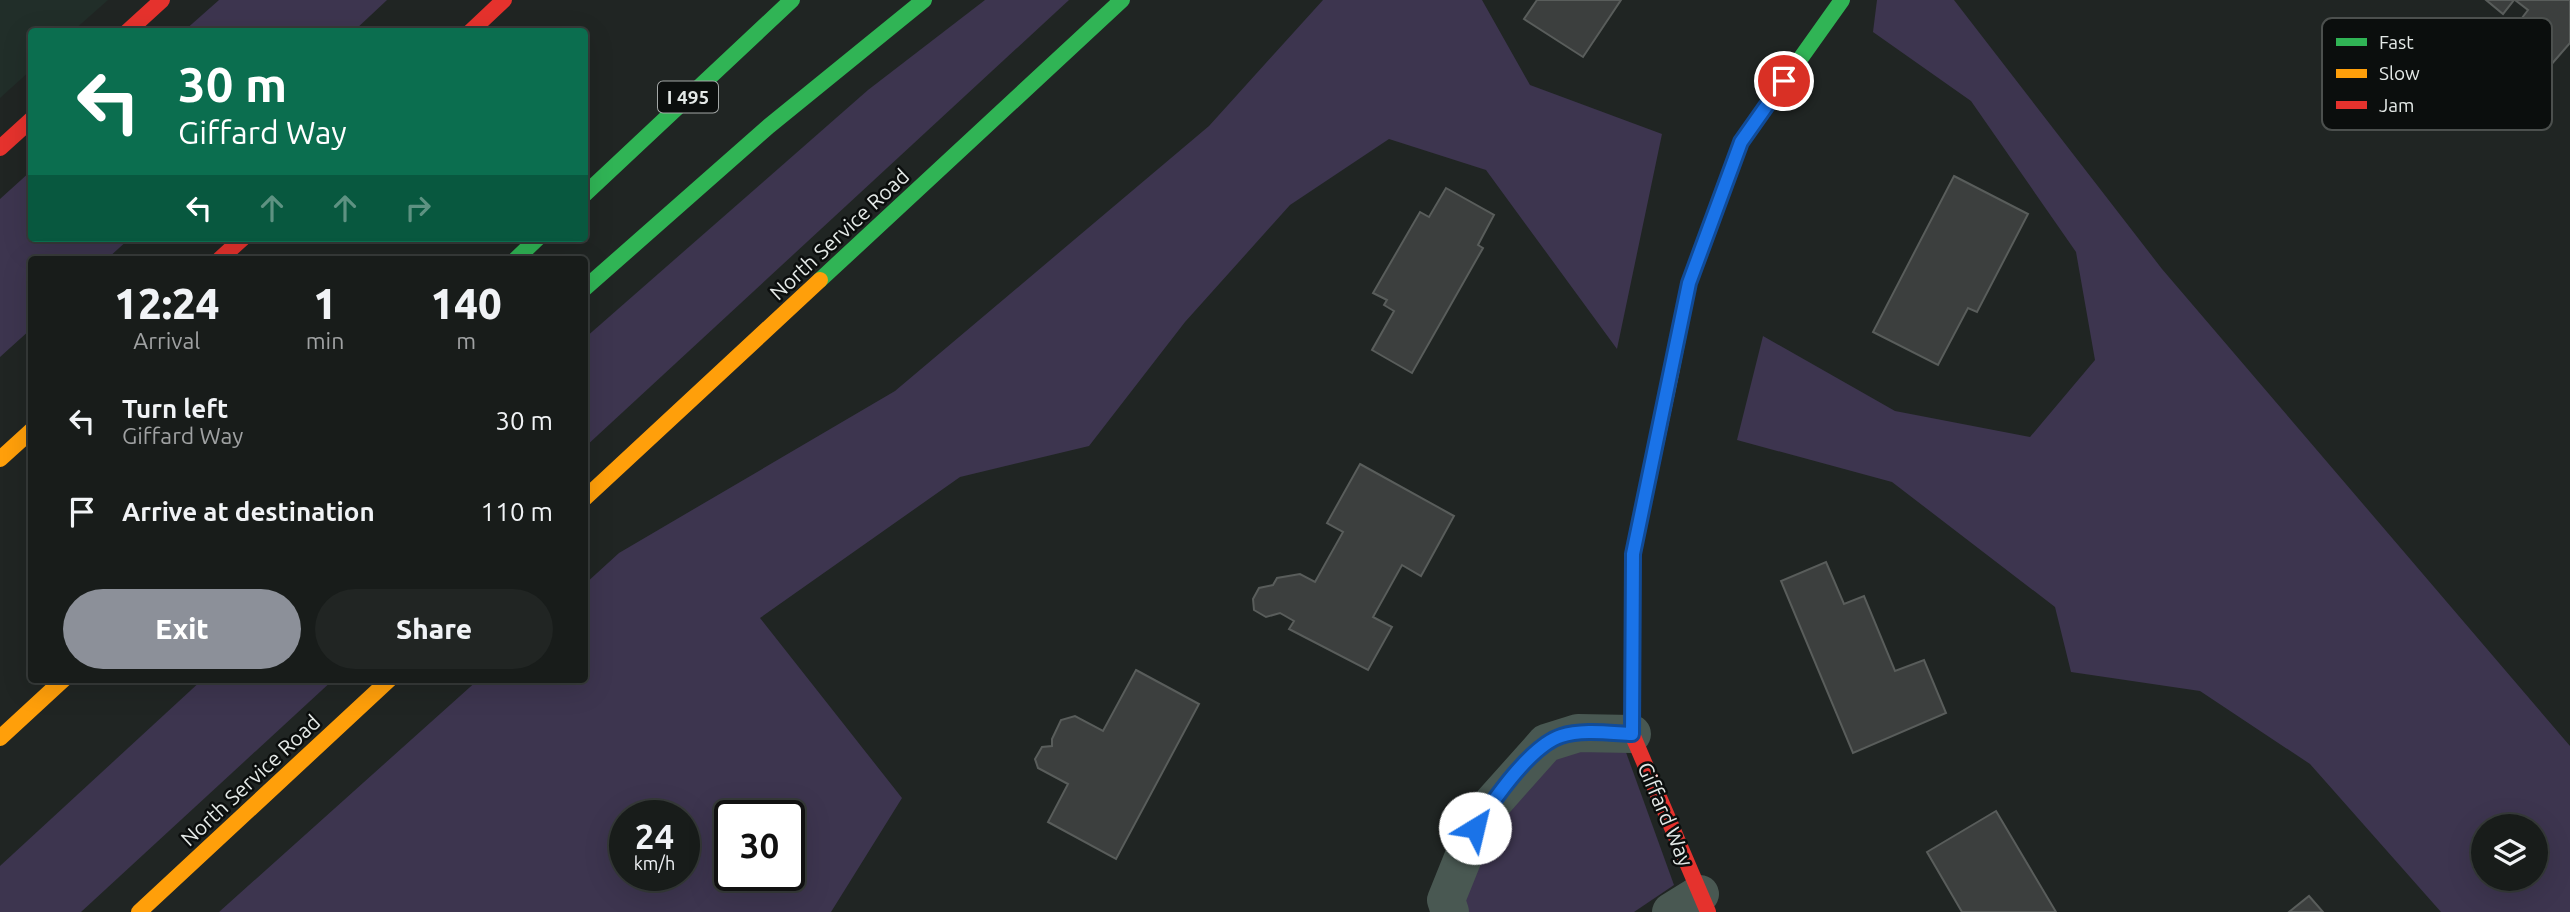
<!DOCTYPE html>
<style>
body{margin:0;font-family:Ubuntu,sans-serif;background:#212523;color:#f1f3f6;height:100vh;display:flex;flex-direction:column;font-size:26px;white-space:nowrap}
*{box-sizing:border-box;margin:0}
p{font-size:23px;color:#9fa1a2}
.icon{flex:none;width:38px;height:38px;fill:none;stroke:currentColor;stroke-width:2;stroke-linecap:round;stroke-linejoin:round}
.map{position:relative;flex:1;overflow:hidden}
.panel{position:absolute;left:28px;top:256px;width:560px;height:427px;display:flex;flex-direction:column;background:#181c1a;border-radius:7px;box-shadow:0 7px 28px #0002,0 0 0 2px #363a39}
.panel>*{flex:none}
.guide{position:absolute;left:28px;top:28px;width:560px;height:214px;border-radius:7px;box-shadow:0 7px 28px #0002,0 0 0 2px #363a39;background:#0b6e4f;color:#fff;overflow:hidden}
.fabs{position:absolute;left:2471px;top:814px;display:grid;gap:14px}
.fabs a{display:grid;place-items:center;width:77px;height:77px;border-radius:50%;background:#181c1a;box-shadow:0 7px 28px #0002,0 0 0 2px #363a39;font-size:35px}
.speed{position:absolute;left:609px;top:800px;display:flex;gap:14px;font-size:35px;font-weight:700;text-align:center}
.speed>*{display:grid;place-content:center;width:91px;height:91px;border-radius:50%;background:#181c1a;box-shadow:0 7px 28px #0002,0 0 0 2px #363a39;line-height:1}
.speed small{font-size:18px;font-weight:400}
.speed .limit{border:4px solid #111;border-radius:10px;background:#fff;color:#111}
.pin{position:absolute;display:grid;place-items:center;width:60px;height:60px;color:#fff;margin:-30px;border:4px solid #fff;border-radius:50%;box-shadow:0 2px 7px #0007}
.me{position:absolute;width:77px;margin:-38px;rotate:36deg;stroke-linejoin:round;filter:drop-shadow(0 0 5px #0008)}
.turn{display:flex;align-items:center;gap:24px;height:147px;padding:0 35px;font-size:32px}
.turn .icon{width:91px;height:91px;stroke-width:2.5}
.turn b{display:block;font-size:49px;line-height:60px}
.lanes{display:flex;align-items:center;height:66px;padding:0 35px;background:#0003;justify-content:center;gap:35px;direction:ltr}
.lanes .off{opacity:.35}
.eta{display:flex;justify-content:space-evenly;align-items:center;height:119px;text-align:center}
.eta b{font-size:42px;font-weight:800;line-height:49px}
.action{display:flex;gap:14px;margin-top:auto;padding:14px 35px}
.action a{flex:1;height:80px;border-radius:42px;background:#8c9099;color:#fff;font-size:28px;font-weight:800;line-height:80px;text-align:center}
.action a+a{background:#212523;color:#f1f3f6}
ul{padding:0;list-style:none}
li{display:flex;align-items:center;gap:21px;height:91px;padding:0 35px}
li div{flex:1}
li b{display:block;font-size:26px}
li em{font-style:normal}
.map>svg:first-child{display:block}
</style>
<div class="map">
<svg width="2570" height="912" viewBox="0 0 2570 912">
<rect width="100%" height="100%" fill="#202523"/>
<polygon fill="#212e29" points="0,0 108,0 73,31 32,32 31,70 0,98"/>
<g fill="#3d354f" fill-rule="evenodd">
<polygon points="219,0 387,0 354,31 184,31"/>
<polygon points="985,0 1069,0 585,447 585,338 868,90"/>
<path d="M 1323,0 L 1482,0 L 1530,85 L 1662,134 L 1617,349 L 1486,170 L 1389,139 L 1290,205 L 1185,322 L 1089,446 L 960,477 L 760,618 L 902,798 L 831,912 L 219,912 L 479,679 L 584,679 L 585,584 L 619,553 L 895,391 L 1209,126 ZM 625,816 L 684,816 L 684,875 L 625,875 ZM 730,816 L 789,816 L 789,875 L 730,875 Z"/>
<path d="M 1877,0 L 1954,0 L 2162,269 L 2570,746 L 2570,912 L 2441,912 L 2310,764 L 2200,691 L 2071,672 L 2055,607 L 1892,482 L 1737,440 L 1763,336 L 1895,411 L 2030,437 L 2095,360 L 2076,252 L 1971,101 L 1873,32 ZM 2483,826 L 2536,826 L 2536,878 L 2483,878 Z"/>
<polygon points="31,171 32,238 130,238 107,259 32,259 31,329 0,357 0,199"/>
<polygon points="203,679 334,679 81,912 0,912 0,866"/>
<polygon points="1572,744 1623,744 1674,885 1634,912 1467,912 1464,895 1494,815"/>
</g>
<g fill="#3c3f3e" stroke="#595d5b" stroke-width="2">
<polygon points="1537,0 1621,0 1583,57 1524,19"/>
<polygon points="2486,0 2514,0 2503,14"/>
<polygon points="2515,0 2570,0 2570,43 2550,66 2532,67 2511,52 2509,35 2528,10"/>
<polygon points="1954,176 2028,214 1977,312 1968,308 1938,365 1873,332"/>
<polygon points="1446,188 1494,215 1478,245 1483,248 1412,373 1372,350 1394,311 1384,305 1387,300 1373,293 1420,212 1429,217"/>
<polygon points="1360,464 1454,516 1421,576 1402,565 1373,617 1392,627 1368,670 1289,629 1294,621 1280,613 1266,617 1254,610 1253,599 1259,588 1273,585 1277,578 1300,574 1315,582 1343,532 1327,523"/>
<polygon points="1826,562 1844,604 1864,596 1895,671 1924,660 1946,713 1853,753 1781,581"/>
<polygon points="1136,670 1199,704 1116,859 1048,822 1068,784 1038,768 1035,759 1042,747 1052,746 1052,739 1061,720 1075,716 1103,731"/>
<polygon points="1996,811 2056,912 1962,912 1927,852"/>
<polygon points="2309,896 2323,912 2289,912"/>
</g>
<g fill="none" stroke-linecap="round" stroke-linejoin="round">
<g stroke="#495852" stroke-width="38">
<polyline points="1450,912 1446,900 1475,828 1489,807 1546,743 1578,733 1632,734"/>
<polyline points="1671,912 1700,894"/>
</g>
<g stroke="#30b455" stroke-width="16">
<polyline points="584,195 792,0"/>
<polyline points="516,259 538,238"/>
<polyline points="820,280 1122,0"/>
<polyline points="584,289 769,126 924,0"/>
<polyline points="1672,368 1689,283 1741,142 1842,0"/>
</g>
<g stroke="#ff9f0a" stroke-width="16">
<polyline points="0,459 32,430"/>
<polyline points="584,499 820,280"/>
<polyline points="1633,628 1633,554 1672,368"/>
<polyline points="0,738 64,679"/>
<polyline points="139,912 390,679"/>
</g>
<g stroke="#e5322d" stroke-width="16">
<polyline points="127,32 162,0"/>
<polyline points="470,32 504,0"/>
<polyline points="0,148 32,119"/>
<polyline points="220,259 243,238"/>
<polyline points="1633,628 1632,734 1708,912"/>
</g>
</g>
<g fill="none" stroke-linecap="round" stroke-linejoin="round">
<g stroke="#114b97" stroke-width="18">
<path id="route" d="M 1475,828 C 1493,801 1530,746 1561,736 C 1582,729 1610,733 1632,734 L 1633,554 L 1689,283 L 1741,142 L 1784,81"/>
</g>
<use href="#route" stroke="#1a73e8" stroke-width="12"/>
</g>
<g text-anchor="middle" dominant-baseline="central" stroke-width="5" stroke-linejoin="round" paint-order="stroke">
<rect fill="#0b0e0d" stroke="#a3a7a6" stroke-width="2" x="658" y="81.5" width="60" height="31" rx="5"/>
<g font-size="19" font-weight="bold" fill="#e4e9e7">
<text x="688" y="97">I 495</text>
</g>
<g font-size="21" fill="#e4e9e7" stroke="#0b0e0d">
<text transform="translate(839 234) rotate(-43)">North Service Road</text>
<text transform="translate(250 780) rotate(-43)">North Service Road</text>
<text transform="translate(1666 814) rotate(67)">Giffard Way</text>
</g>
</g>
<rect x="2322" y="18" width="230" height="112" rx="10" fill="#0b0e0d" stroke="#4c504e" stroke-width="2"/>
<rect x="2336" y="38" width="31" height="8" fill="#30b455"/>
<rect x="2336" y="69" width="31" height="9" fill="#ff9f0a"/>
<rect x="2336" y="101" width="31" height="8" fill="#e5322d"/>
<g font-size="19" fill="#e4e9e7">
<text x="2379" y="49">Fast</text>
<text x="2379" y="80">Slow</text>
<text x="2379" y="112">Jam</text>
</g>
</svg>
<div class="fabs">
<a><svg class="icon" aria-label="layers" viewBox="0 0 24 24"><path d="M12 4l9 5-9 5-9-5zM3 14l9 5 9-5"/></svg></a>
</div>
<div class="speed"><div>24<small>km/h</small></div><div class="limit">30</div></div>
<div class="pin" style="left:1784px;top:81px;background:#d93025"><svg class="icon" aria-label="arrive" viewBox="0 0 24 24"><path d="M6 21V4h12l-3 4 3 4H6"/></svg></div>
<svg class="me" style="left:1475px;top:828px" viewBox="-20 -20 40 40"><circle r="19" fill="#fff"/><path d="M0-13L10 11 0 6-10 11z" fill="#1a73e8"/></svg>
<div class="guide">
<div class="turn"><svg class="icon" aria-label="left" viewBox="0 0 24 24"><path d="M17 20v-9H6M10 6l-5 5 5 5"/></svg><div><b>30 m</b>Giffard Way</div></div>
<div class="lanes"><svg class="icon" aria-label="left" viewBox="0 0 24 24"><path d="M17 20v-9H6M10 6l-5 5 5 5"/></svg><svg class="icon off" aria-label="ahead" viewBox="0 0 24 24"><path d="M12 20V5M6 11l6-6 6 6"/></svg><svg class="icon off" aria-label="ahead" viewBox="0 0 24 24"><path d="M12 20V5M6 11l6-6 6 6"/></svg><svg class="icon off" aria-label="right" viewBox="0 0 24 24"><path d="M7 20v-9h11M14 6l5 5-5 5"/></svg></div>
</div>
<section class="panel">
<div class="eta">
<div><b>12:24</b><p>Arrival</p></div>
<div><b>1</b><p>min</p></div>
<div><b>140</b><p>m</p></div>
</div>
<ul>
<li><svg class="icon" aria-label="left" viewBox="0 0 24 24"><path d="M17 20v-9H6M10 6l-5 5 5 5"/></svg><div><b>Turn left</b><p>Giffard Way</p></div><em>30 m</em></li>
<li><svg class="icon" aria-label="arrive" viewBox="0 0 24 24"><path d="M6 21V4h12l-3 4 3 4H6"/></svg><div><b>Arrive at destination</b></div><em>110 m</em></li>
</ul>
<div class="action"><a>Exit</a><a>Share</a></div>
</section>
</div>
